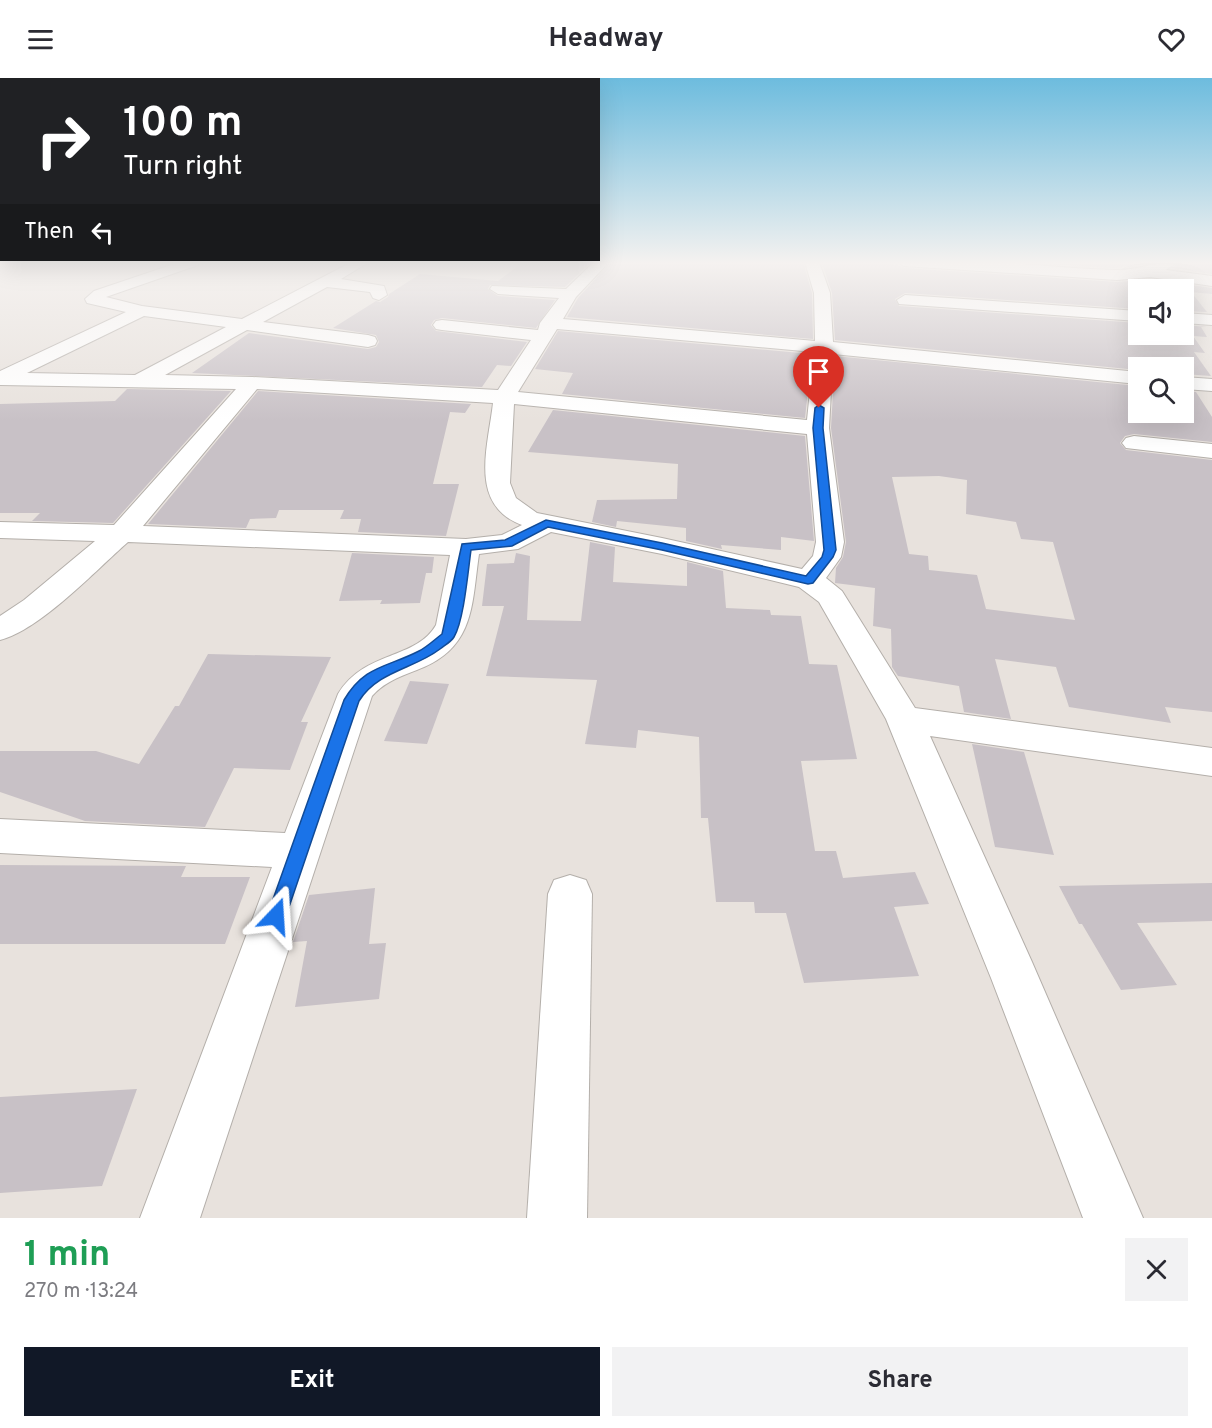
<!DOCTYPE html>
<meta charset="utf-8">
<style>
body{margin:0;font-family:Overpass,sans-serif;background:#f2f2f3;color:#2b2b33;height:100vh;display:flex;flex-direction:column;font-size:22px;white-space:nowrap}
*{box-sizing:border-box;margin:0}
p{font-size:20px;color:#7c7c81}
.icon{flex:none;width:33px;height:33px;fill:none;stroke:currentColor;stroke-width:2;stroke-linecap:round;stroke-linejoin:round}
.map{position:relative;height:1140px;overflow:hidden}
.sheet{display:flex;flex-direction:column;background:#fff;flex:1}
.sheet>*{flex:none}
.top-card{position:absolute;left:0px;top:0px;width:600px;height:183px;box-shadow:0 6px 24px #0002;background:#202124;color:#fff;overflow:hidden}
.tools{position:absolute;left:1128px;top:201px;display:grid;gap:12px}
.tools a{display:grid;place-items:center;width:66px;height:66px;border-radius:0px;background:#fff;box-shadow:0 6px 24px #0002;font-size:30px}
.pin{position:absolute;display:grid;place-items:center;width:51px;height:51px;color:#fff;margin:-62px -26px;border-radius:50% 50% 50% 0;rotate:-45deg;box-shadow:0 0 6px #0007}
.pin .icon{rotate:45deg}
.me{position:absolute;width:66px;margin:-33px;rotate:20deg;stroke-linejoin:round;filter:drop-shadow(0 0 4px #0008)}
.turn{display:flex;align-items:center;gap:21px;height:126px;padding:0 24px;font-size:27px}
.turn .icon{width:78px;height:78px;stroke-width:2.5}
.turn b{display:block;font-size:42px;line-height:51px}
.then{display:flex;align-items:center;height:57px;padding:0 24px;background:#0003;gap:12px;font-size:22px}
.round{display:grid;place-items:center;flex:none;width:63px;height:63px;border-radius:0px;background:#f2f2f3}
.summary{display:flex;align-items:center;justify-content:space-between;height:102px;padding:0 24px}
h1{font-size:36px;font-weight:700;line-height:45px;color:#1e9e55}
.action{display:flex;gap:12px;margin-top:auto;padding:12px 24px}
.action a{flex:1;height:69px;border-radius:0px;background:#111827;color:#fff;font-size:24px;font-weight:700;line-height:69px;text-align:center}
.action a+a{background:#f2f2f3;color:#2b2b33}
header{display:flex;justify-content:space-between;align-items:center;height:78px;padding:0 24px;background:#fff;font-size:27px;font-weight:700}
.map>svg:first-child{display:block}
</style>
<header><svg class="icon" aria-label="menu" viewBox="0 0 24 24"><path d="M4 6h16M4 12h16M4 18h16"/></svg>Headway<svg class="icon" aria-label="heart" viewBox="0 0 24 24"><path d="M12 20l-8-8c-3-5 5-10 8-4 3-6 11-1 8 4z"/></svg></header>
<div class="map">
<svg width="1212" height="1140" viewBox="0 0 1212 1140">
<rect width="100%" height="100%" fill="#e8e2dd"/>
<g fill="#c8c1c6" fill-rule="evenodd">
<polygon points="523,184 591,184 565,209 490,207 488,211 498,218 555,222 536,250 442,240 434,242 431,247 436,253 527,264 511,288 497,287 482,309 192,295 249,255 368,271 376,269 379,264 376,257 333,250 376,223 380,224 388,219 389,216 420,196 498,203"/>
<polygon points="611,184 803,184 812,215 813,261 567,239 578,220"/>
<polygon points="1020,184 1159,184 1114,190"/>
<polygon points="1179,184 1212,184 1212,196 1172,190"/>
<polygon points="822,185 898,187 904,190 1117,204 1150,201 1212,210 1212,216 1191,214 1207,234 1184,233 1184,212 1138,212 1138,231 905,215 895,221 899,228 1138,245 1138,256 1184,256 1184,247 1207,249 1201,249 1207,259 1193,258 1205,275 1194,274 1211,298 1184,296 1184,290 1138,290 1138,292 835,262 832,215"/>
<polygon points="558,253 812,276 805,340 562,316 573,295 535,291"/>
<path d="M 835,278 L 1138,308 L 1138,334 L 1184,334 L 1184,313 L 1196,314 L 1212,339 L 1212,364 L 1134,356 L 1125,358 L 1120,365 L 1126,372 L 1212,382 L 1212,634 L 1165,629 L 1171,645 L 1069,629 L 1056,589 L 995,581 L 1011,641 L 964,634 L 959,608 L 898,598 L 892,589 L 891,551 L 873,548 L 875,510 L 835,505 L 836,490 L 843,479 L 846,464 L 831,350 ZM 939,398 L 967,402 L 966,436 L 1016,444 L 1021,461 L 1053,464 L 1075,542 L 986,531 L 977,497 L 929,492 L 928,478 L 909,476 L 892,399 Z"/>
<polygon points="127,311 231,313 113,445 32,443 40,435 0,435 0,326 115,323"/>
<polygon points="258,313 471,326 465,335 450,334 433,406 459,406 446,458 358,454 361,441 340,441 344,432 279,432 276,440 250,441 246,450 148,446"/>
<polygon points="553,332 805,358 814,463 781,459 781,472 721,467 722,471 686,463 686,450 617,443 616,449 592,444 597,422 677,421 678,386 528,374"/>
<polygon points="590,464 615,469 613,504 687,508 687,484 723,493 726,530 770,532 771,537 801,538 809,586 837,587 857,681 801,683 815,773 836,773 843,800 915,794 929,826 894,829 919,898 804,905 786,835 755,835 754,824 716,824 708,740 701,740 699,659 638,652 636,670 585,666 597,602 486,598 504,528 482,528 487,486 514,485 516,475 530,478 527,542 581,543"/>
<polygon points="352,475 434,479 432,495 426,495 420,525 380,526 382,522 339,523"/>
<polygon points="208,576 331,579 301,644 308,644 290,692 234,690 205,749 85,743 0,714 0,673 96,673 139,686 175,628 179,628"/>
<polygon points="410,603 449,606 427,666 384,663"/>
<polygon points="972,666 1024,674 1054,777 995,769"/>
<polygon points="0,787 186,788 181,799 250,799 225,866 0,866"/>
<polygon points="1212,805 1212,843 1137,845 1177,907 1121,912 1082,846 1079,846 1059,808"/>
<polygon points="375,810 369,866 386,865 379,921 295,929 307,863 293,864 309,817"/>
<polygon points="137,1011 102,1108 0,1115 0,1019"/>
</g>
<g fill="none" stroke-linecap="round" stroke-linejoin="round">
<g stroke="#b4afaa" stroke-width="2">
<g id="minor">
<path d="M 180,184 L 200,184 L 198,187 L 106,219 L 142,228 L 242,241 L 352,184 L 369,184 L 341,201 L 384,208 L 387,217 L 379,222 L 373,220 L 370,214 L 327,209 L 263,244 L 368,257 L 375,259 L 377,263 L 375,267 L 368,269 L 247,252 L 165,297 L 252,299 L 498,312 L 531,262 L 442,252 L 436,251 L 433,247 L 436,243 L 442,242 L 538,252 L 540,245 L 559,220 L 498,216 L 490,211 L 492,208 L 566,211 L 594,184 L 609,184 L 576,219 L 563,241 L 815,263 L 814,215 L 805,184 L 819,184 L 830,215 L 833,264 L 1138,294 L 1138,306 L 833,276 L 829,350 L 844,464 L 841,479 L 826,500 L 842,513 L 915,630 L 1212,670 L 1212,698 L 930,658 L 1032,884 L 1143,1140 L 1083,1140 L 991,900 L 886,641 L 819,524 L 799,509 L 662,476 L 551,454 L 518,471 L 479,476 C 472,524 475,567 424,589 C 405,597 386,602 372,618 L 200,1140 L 140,1140 L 272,789 L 0,775 L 0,741 L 285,755 L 338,616 C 365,572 416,582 436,547 L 450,477 L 128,464 C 96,492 40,552 0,562 L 0,538 L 24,522 L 95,463 L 0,460 L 0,444 L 114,447 L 236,311 L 0,307 L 0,293 L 126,234 L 87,225 L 85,221 L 94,213 ZM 144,238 L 226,249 L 135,297 L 27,295 ZM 557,251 L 814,274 L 807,342 L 518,314 ZM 257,311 L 493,325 C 488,369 468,427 522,447 L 502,457 L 466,461 L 143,448 ZM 514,326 L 807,356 L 816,464 L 813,478 L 802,491 L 662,460 L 537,435 L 516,420 L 510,405 Z"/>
<path d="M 897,184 C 966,177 1044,190 1114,192 C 1136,193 1155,184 1177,184 L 1166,192 L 1212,198 L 1212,208 L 1150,199 L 1117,202 L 904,188 Z"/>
<polygon points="905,217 1138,233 1138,243 899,226 897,222"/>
<polygon points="1184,235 1212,237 1212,247 1184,245"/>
<polygon points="1184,299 1212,301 1212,313 1184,311"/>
<polygon points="1134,358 1212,366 1212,380 1126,370 1122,365 1126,360"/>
<polygon points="570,797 586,802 592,816 587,1140 527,1140 548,816 554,802"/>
</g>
</g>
<use href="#minor" fill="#fff" fill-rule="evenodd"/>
</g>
<linearGradient id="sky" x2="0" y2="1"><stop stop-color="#6dbcde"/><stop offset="0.54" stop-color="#f5f2f0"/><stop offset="1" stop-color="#f5f2f0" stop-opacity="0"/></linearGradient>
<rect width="1212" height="343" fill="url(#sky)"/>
<path fill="#1a73e8" stroke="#114b97" stroke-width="1.5" d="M 819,327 L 824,330 L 823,350 L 836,472 L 833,479 L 813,505 L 808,506 L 662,472 L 548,449 L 512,468 L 471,472 C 468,493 464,542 454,559 C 451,564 445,567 440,571 C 414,591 378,593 359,623 L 286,838 L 283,844 L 276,846 L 269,844 L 267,838 L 344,622 C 365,587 386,590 419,573 C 427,569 434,562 442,556 L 462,466 L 505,462 L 546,442 L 662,465 L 806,498 L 822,479 L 824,472 L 813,350 L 815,330 Z"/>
</svg>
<div class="tools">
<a><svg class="icon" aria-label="sound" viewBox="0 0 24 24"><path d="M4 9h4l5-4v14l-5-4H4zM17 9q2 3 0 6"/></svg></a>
<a><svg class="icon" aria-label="search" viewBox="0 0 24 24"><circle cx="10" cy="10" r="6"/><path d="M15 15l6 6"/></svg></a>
</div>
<div class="pin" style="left:819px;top:330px;background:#d93025"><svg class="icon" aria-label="arrive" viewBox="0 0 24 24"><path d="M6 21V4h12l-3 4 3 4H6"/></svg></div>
<svg class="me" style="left:276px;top:838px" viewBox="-20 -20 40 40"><path d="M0-17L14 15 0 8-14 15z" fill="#1a73e8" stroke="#fff" stroke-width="4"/></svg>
<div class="top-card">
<div class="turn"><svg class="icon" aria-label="right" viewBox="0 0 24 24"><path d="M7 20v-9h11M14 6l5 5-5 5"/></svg><div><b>100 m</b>Turn right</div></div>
<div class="then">Then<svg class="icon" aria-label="left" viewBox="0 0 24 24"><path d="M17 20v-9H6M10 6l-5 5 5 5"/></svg></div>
</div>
</div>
<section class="sheet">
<div class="summary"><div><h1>1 min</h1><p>270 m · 13:24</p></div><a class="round"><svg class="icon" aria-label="close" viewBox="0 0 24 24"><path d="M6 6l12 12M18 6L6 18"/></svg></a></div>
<div class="action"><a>Exit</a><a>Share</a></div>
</section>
